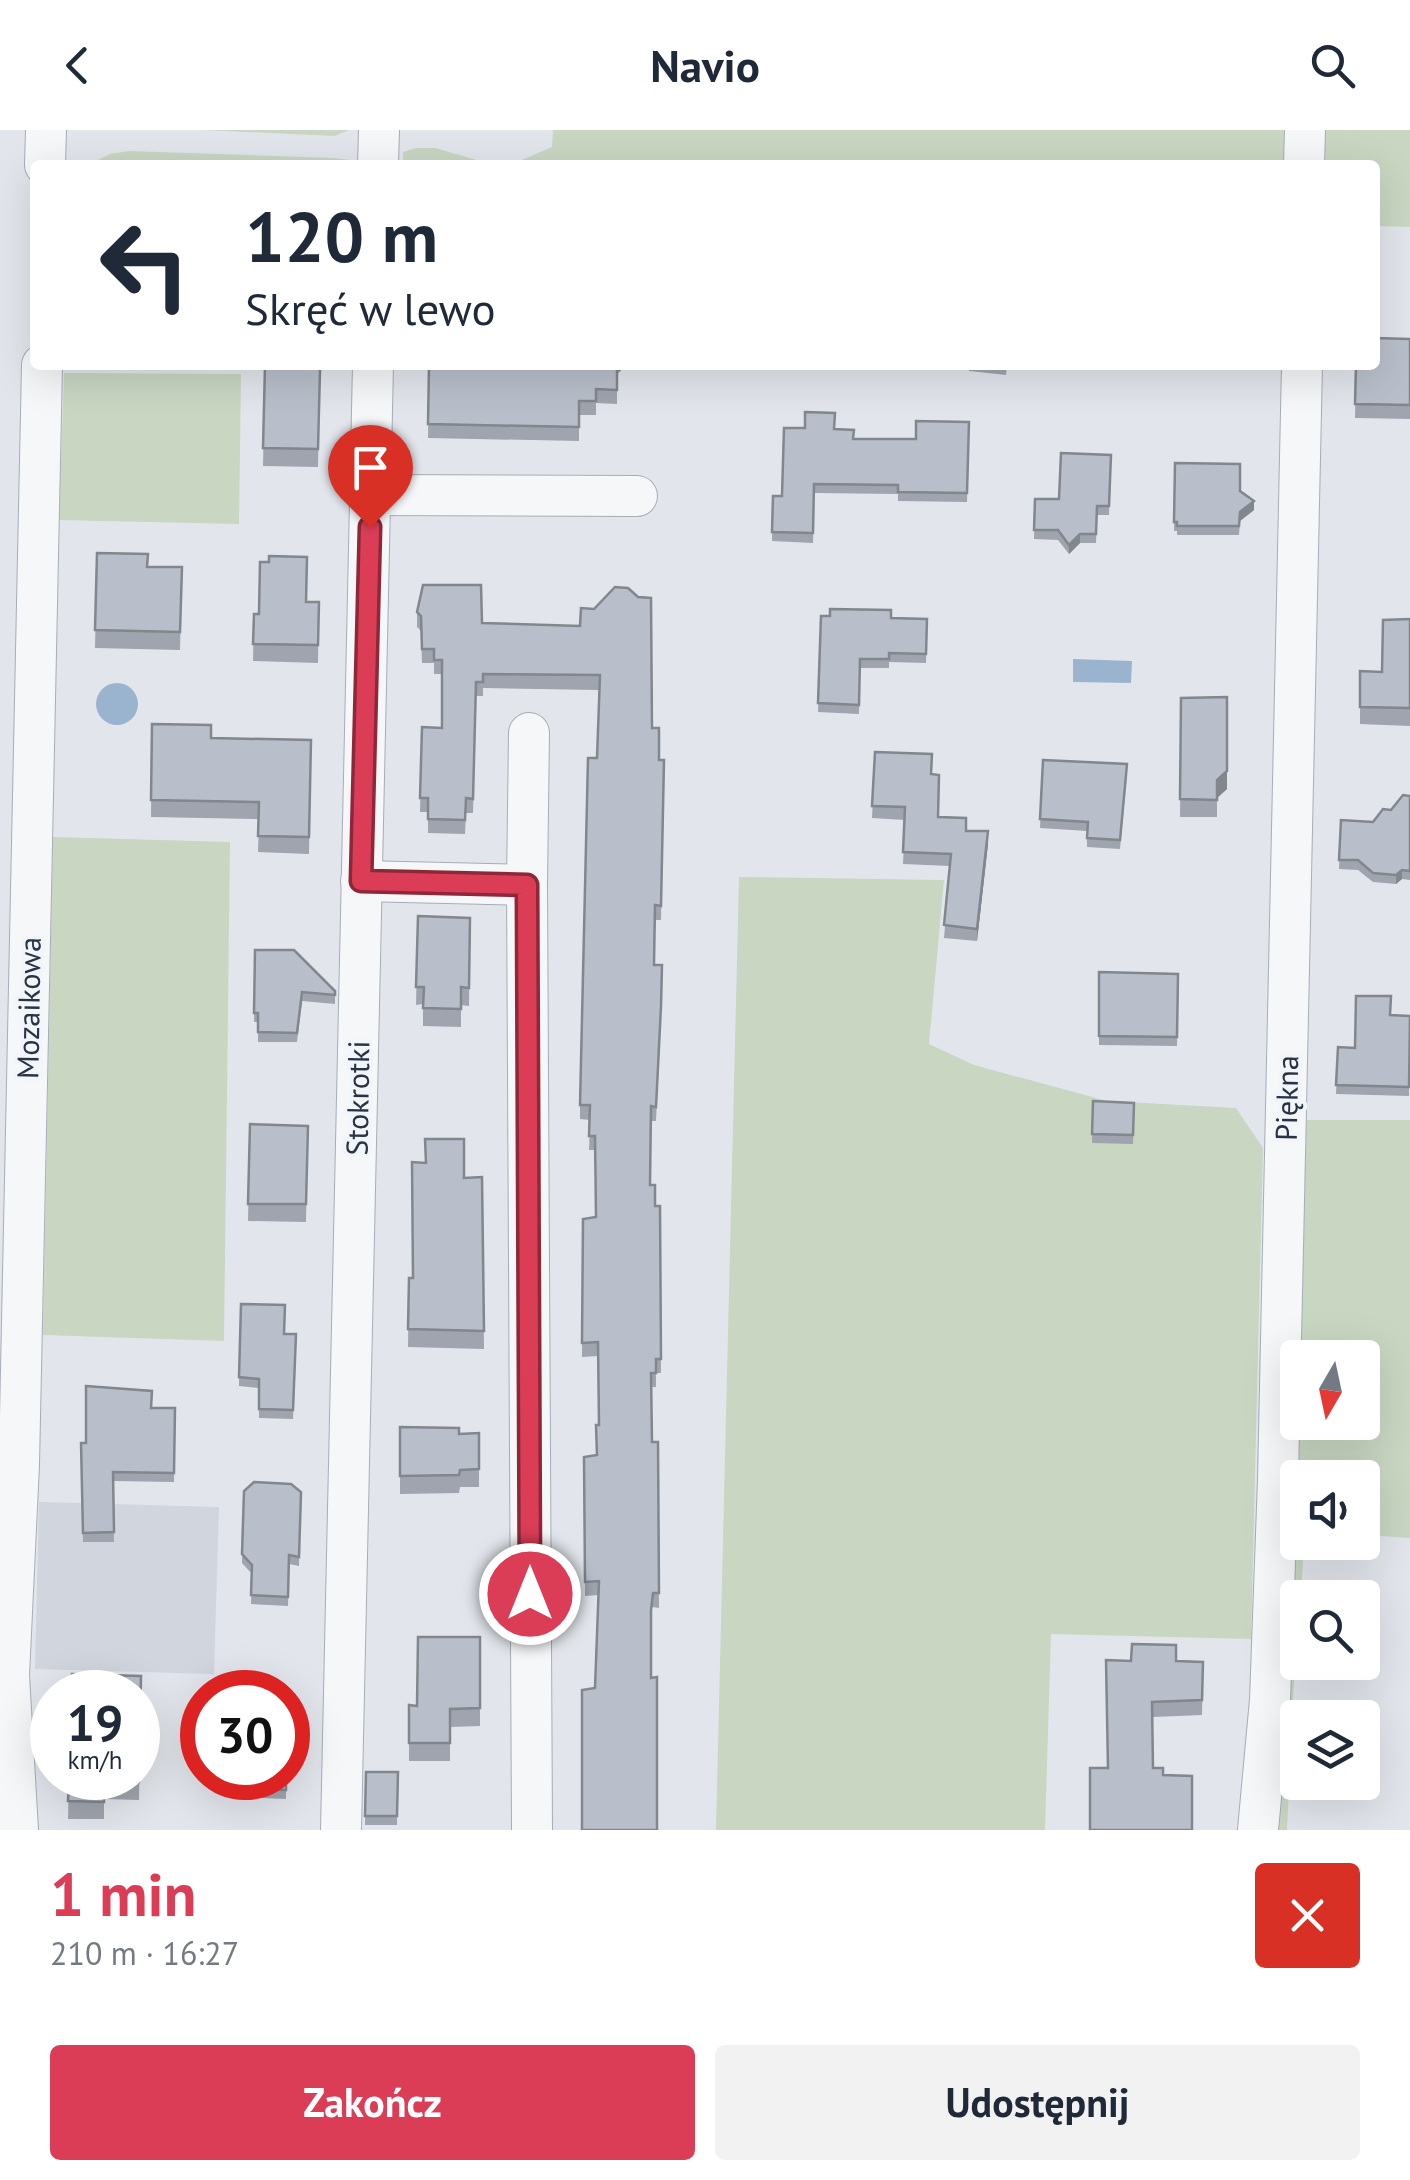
<!DOCTYPE html>
<html lang="pl">
<meta charset="utf-8">
<style>
body{margin:0;font-family:"PT Sans",sans-serif;background:#f2f2f3;color:#1f2937;height:100vh;display:flex;flex-direction:column;font-size:38px;white-space:nowrap}
*{box-sizing:border-box;margin:0}
p{font-size:32px;color:#747a83}
.icon{flex:none;width:55px;height:55px;fill:none;stroke:currentColor;stroke-width:2;stroke-linecap:round;stroke-linejoin:round}
.map{position:relative;height:1700px;overflow:hidden}
.details{display:flex;flex-direction:column;background:#fff;flex:1}
.details>*{flex:none}
.hud{position:absolute;left:30px;top:30px;width:1350px;height:210px;border-radius:10px;box-shadow:0 10px 40px #0002;background:#fff;color:#1f2937;overflow:hidden}
.needle{width:65px;rotate:189deg}
.controls{position:absolute;left:1280px;top:1210px;display:grid;gap:20px}
.controls a{display:grid;place-items:center;width:100px;height:100px;border-radius:10px;background:#fff;box-shadow:0 10px 40px #0002;font-size:50px}
.speed{position:absolute;left:30px;top:1540px;display:flex;gap:20px;font-size:50px;font-weight:700;text-align:center}
.speed>*{display:grid;place-content:center;width:130px;height:130px;border-radius:50%;background:#fff;box-shadow:0 10px 40px #0002;line-height:1}
.speed small{font-size:25px;font-weight:400}
.speed .limit{border:15px solid #d22;background:#fff;color:#111}
.pin{position:absolute;display:grid;place-items:center;width:85px;height:85px;color:#fff;margin:-102px -42px;border-radius:50% 50% 50% 0;rotate:-45deg;box-shadow:0 0 10px #0007}
.pin .icon{rotate:45deg}
.me{position:absolute;width:110px;margin:-55px;rotate:0deg;stroke-linejoin:round;filter:drop-shadow(0 0 8px #0008)}
.turn{display:flex;align-items:center;gap:35px;height:210px;padding:0 50px;font-size:45px}
.turn .icon{width:130px;height:130px;stroke-width:2.5}
.turn b{display:block;font-size:70px;line-height:85px}
.round{display:grid;place-items:center;flex:none;width:105px;height:105px;border-radius:10px;background:#f2f2f3}
.summary{display:flex;align-items:center;justify-content:space-between;height:170px;padding:0 50px}
h1{font-size:60px;font-weight:800;line-height:75px;color:#db3d57}
.primary-button{display:flex;gap:20px;margin-top:auto;padding:20px 50px}
.primary-button a{flex:1;height:115px;border-radius:10px;background:#db3d57;color:#fff;font-size:40px;font-weight:800;line-height:115px;text-align:center}
.primary-button a+a{background:#f2f2f3;color:#1f2937}
header{display:flex;justify-content:space-between;align-items:center;height:130px;padding:0 50px;background:#fff;font-size:45px;font-weight:800}
.map>svg:first-child{display:block}
</style>
<header><svg class="icon" aria-label="back" viewBox="0 0 24 24"><path d="M15 5l-7 7 7 7"/></svg>Navio<svg class="icon" aria-label="search" viewBox="0 0 24 24"><circle cx="10" cy="10" r="6"/><path d="M15 15l6 6"/></svg></header>
<div class="map">
<svg width="1410" height="1700" viewBox="0 0 1410 1700">
<rect width="100%" height="100%" fill="#e2e6ec"/>
<polygon fill="#d0d5de" points="39,1372 219,1377 214,1544 35,1539"/>
<g fill="#c8d6c2" fill-rule="evenodd">
<polygon points="202,0 349,0 335,6"/>
<polygon points="553,0 1288,0 1287,35 510,35 552,17"/>
<polygon points="1323,0 1410,0 1410,97 1375,96 1375,35 1322,35"/>
<polygon points="416,18 435,18 494,35 403,35 403,22"/>
<polygon points="129,21 335,28 350,30 355,35 88,35 110,24"/>
<polygon points="64,243 241,244 239,394 59,390"/>
<polygon points="53,707 230,712 224,1211 43,1205"/>
<polygon points="739,747 944,750 929,914 974,935 1107,971 1236,978 1263,1018 1251,1509 1051,1504 1045,1700 716,1700"/>
<path d="M 1301,990 L 1410,990 L 1410,1408 L 1363,1405 L 1362,1348 L 1298,1348 L 1298,1412 L 1304,1413 L 1301,1467 L 1298,1468 L 1287,1700 L 1274,1700 ZM 1298,1228 L 1362,1228 L 1362,1292 L 1298,1292 Z"/>
</g>
<g fill="#9ab4cf">
<polygon points="1073,529 1132,531 1131,553 1073,552"/>
<circle cx="117" cy="574" r="21"/>
</g>
<g fill="none" stroke-linecap="round" stroke-linejoin="round">
<g stroke="#a6adb7" stroke-width="42">
<g id="minor">
<polyline points="45,35 46,0"/>
<polyline points="378,35 379,0"/>
<polyline points="1304,35 1305,0"/>
<polyline points="371,365 637,366"/>
<polyline points="529,603 527,755 532,1700"/>
<polyline points="361,751 527,755"/>
<polyline points="18,1700 9,1545 19,1335 42,235"/>
<polyline points="341,1700 373,235"/>
<polyline points="1258,1700 1270,1570 1278,1349 1302,235"/>
</g>
</g>
<use href="#minor" stroke="#f5f7f9" stroke-width="40"/>
</g>
<g fill="#9fa4ae">
<polygon points="1410,209 1410,289 1355,288 1356,235"/>
<polygon points="265,235 320,240 318,337 263,336"/>
<polygon points="429,235 617,244 617,274 596,273 596,285 579,285 579,311 428,308"/>
<polygon points="969,235 1007,235 1006,245 969,241"/>
<polygon points="969,292 967,372 898,371 898,364 814,363 813,413 772,411 773,366 782,366 834,299 854,309 916,309"/>
<polygon points="1111,325 1109,385 1097,385 1096,413 1080,413 1069,424 1058,410 1034,409 1035,369 1059,369"/>
<polygon points="1175,333 1240,362 1254,380 1240,391 1239,405 1177,405 1177,401 1174,401"/>
<polygon points="97,423 147,437 182,437 180,520 95,518"/>
<polygon points="307,472 319,472 318,533 253,531 254,484 259,484"/>
<polygon points="417,482 482,493 580,496 652,598 659,630 664,630 661,790 655,790 654,835 661,890 656,991 651,991 650,1055 655,1076 660,1076 661,1243 656,1243 656,1257 651,1257 652,1312 658,1312 659,1478 653,1477 595,1558 598,1465 585,1466 584,1327 596,1325 599,1295 598,1226 582,1227 583,1089 596,1087 595,1020 589,1020 590,990 580,989 580,975 597,628 599,560 483,558 483,566 476,566 473,683 466,683 465,704 428,703 428,682 420,682 422,597 442,598 442,544 434,544 434,533 422,533 421,501 417,497"/>
<polygon points="821,486 927,489 926,533 889,532 889,538 860,538 859,584 818,582"/>
<polygon points="1410,489 1410,596 1360,594 1360,541 1382,542"/>
<polygon points="1181,568 1227,659 1217,668 1217,687 1180,687"/>
<polygon points="152,594 211,608 311,610 309,724 258,722 259,689 151,687"/>
<polygon points="875,622 931,645 938,687 988,714 977,811 944,808 950,736 903,734 905,690 872,688"/>
<polygon points="1043,630 1127,643 1120,719 1087,717 1087,701 1040,698"/>
<polygon points="1410,666 1410,750 1402,749 1396,754 1373,752 1358,740 1339,739 1341,690 1373,692"/>
<polygon points="418,786 470,788 469,876 461,875 461,897 423,896 423,874 416,875"/>
<polygon points="255,820 335,861 335,874 302,871 297,912 258,912 258,892 254,892"/>
<polygon points="1099,842 1178,844 1177,916 1099,915"/>
<polygon points="1410,886 1409,966 1336,964 1338,917 1355,918"/>
<polygon points="1093,971 1134,973 1133,1014 1092,1013"/>
<polygon points="250,994 308,996 306,1092 248,1091"/>
<polygon points="482,1047 484,1219 408,1217 409,1148 412,1148 464,1048"/>
<polygon points="284,1204 296,1204 293,1289 259,1288 259,1258 239,1256 239,1247"/>
<polygon points="152,1278 175,1278 174,1352 113,1351 114,1412 83,1412 81,1313 86,1313"/>
<polygon points="400,1297 459,1304 479,1303 479,1357 460,1357 459,1363 400,1364"/>
<polygon points="244,1361 301,1371 299,1436 289,1434 288,1476 251,1474 252,1444 242,1433"/>
<polygon points="480,1507 480,1596 450,1597 450,1631 409,1631 409,1575 417,1576"/>
<polygon points="1131,1531 1203,1532 1202,1585 1153,1587 1153,1638 1163,1645 1192,1700 1108,1638"/>
<polygon points="141,1546 139,1670 104,1669 104,1689 68,1689 69,1648"/>
<polygon points="288,1575 296,1576 294,1646 288,1645"/>
<polygon points="366,1642 398,1642 397,1695 365,1695"/>
<polygon points="238,1648 286,1648 286,1669 238,1667"/>
</g>
<g fill="#82868d">
<polygon points="617,235 627,235 617,244 617,274"/>
<polygon points="1254,371 1254,380 1240,391 1240,382"/>
<polygon points="1080,404 1080,413 1069,424 1069,415"/>
<polygon points="1227,641 1227,659 1217,668 1217,650"/>
<polygon points="988,701 988,714 977,811 977,799"/>
<polygon points="1402,740 1402,749 1396,754 1396,745"/>
</g>
<g fill="#b9bfca" stroke="#82868d" stroke-width="2.5">
<polygon points="1375,208 1410,209 1410,275 1355,274 1356,235 1375,235"/>
<polygon points="265,235 315,235 320,240 318,319 263,318"/>
<polygon points="429,235 617,235 617,260 596,259 596,271 579,271 579,297 428,294"/>
<polygon points="805,282 835,283 834,299 854,300 853,309 916,309 916,291 969,292 967,363 898,362 898,355 814,354 813,403 772,402 773,366 782,366 784,298 805,298"/>
<polygon points="1061,323 1111,325 1109,376 1097,376 1096,404 1080,404 1069,415 1058,400 1034,400 1035,369 1059,369"/>
<polygon points="1175,333 1240,334 1240,361 1254,371 1240,382 1239,396 1177,396 1177,392 1174,392"/>
<polygon points="97,423 148,424 147,437 182,437 180,502 95,500"/>
<polygon points="269,426 307,427 306,472 319,472 318,515 253,514 254,484 259,484 260,432 269,432"/>
<polygon points="423,455 481,455 482,493 580,496 581,478 594,479 615,457 628,458 638,467 651,468 652,598 659,598 659,630 664,630 661,776 655,775 654,835 662,835 661,876 656,977 651,976 650,1055 655,1055 655,1076 660,1076 661,1229 656,1229 656,1243 651,1243 652,1312 658,1312 659,1463 653,1463 651,1480 651,1548 657,1547 657,1700 582,1700 582,1560 595,1558 599,1451 585,1452 584,1327 597,1325 596,1295 599,1295 598,1212 582,1213 583,1089 596,1087 595,1006 589,1006 590,975 580,975 588,628 597,628 600,545 483,544 483,552 476,552 473,669 466,668 465,690 428,689 428,668 420,668 422,597 442,598 442,530 434,530 434,519 422,519 421,486 417,482"/>
<polygon points="830,479 891,480 891,488 927,489 926,524 889,523 889,529 860,529 859,575 818,573 821,486 830,486"/>
<polygon points="1410,489 1410,578 1360,577 1360,541 1382,542 1383,490"/>
<polygon points="1227,567 1227,641 1217,650 1217,670 1180,669 1181,568"/>
<polygon points="152,594 211,595 211,608 311,610 309,707 258,706 259,672 151,670"/>
<polygon points="875,622 932,624 931,644 939,645 938,687 966,688 966,701 988,701 977,799 944,795 951,724 903,722 905,677 872,676"/>
<polygon points="1043,630 1127,634 1120,710 1087,708 1088,692 1040,689"/>
<polygon points="1403,665 1410,666 1410,741 1402,740 1396,745 1373,743 1358,730 1339,730 1341,690 1373,692 1383,679 1391,680"/>
<polygon points="418,786 470,788 469,858 461,857 461,879 423,878 424,857 416,857"/>
<polygon points="255,820 294,820 335,861 335,865 302,862 297,903 258,902 258,883 254,883"/>
<polygon points="1099,842 1178,844 1177,907 1099,906"/>
<polygon points="1356,866 1391,866 1390,885 1410,886 1409,957 1336,955 1338,917 1355,918"/>
<polygon points="1093,971 1134,973 1133,1005 1092,1004"/>
<polygon points="250,994 308,996 306,1074 248,1074"/>
<polygon points="425,1009 464,1009 464,1048 482,1047 484,1201 408,1199 409,1148 413,1148 412,1032 426,1033"/>
<polygon points="241,1174 285,1175 284,1204 296,1204 293,1280 259,1279 259,1249 239,1247"/>
<polygon points="86,1256 152,1261 151,1278 175,1278 174,1343 113,1342 114,1402 83,1403 81,1313 86,1313"/>
<polygon points="400,1297 459,1298 459,1304 479,1303 479,1339 460,1340 459,1345 400,1346"/>
<polygon points="254,1352 291,1354 301,1362 299,1427 289,1425 288,1467 251,1465 252,1435 242,1424 244,1361"/>
<polygon points="418,1507 480,1507 480,1578 450,1579 450,1613 409,1613 409,1575 417,1576"/>
<polygon points="1132,1514 1176,1515 1176,1531 1203,1532 1202,1570 1152,1572 1153,1638 1163,1638 1163,1645 1192,1646 1192,1700 1090,1700 1090,1638 1108,1638 1106,1530 1131,1531"/>
<polygon points="72,1544 141,1546 139,1652 104,1651 104,1672 68,1671 69,1648 138,1648 138,1562 71,1562"/>
<polygon points="288,1575 296,1576 294,1637 288,1636"/>
<polygon points="366,1642 398,1642 397,1686 365,1686"/>
<polygon points="238,1648 286,1648 286,1660 238,1658"/>
</g>
<g fill="none" stroke-linecap="round" stroke-linejoin="round">
<g stroke="#8e2839" stroke-width="25">
<polyline id="route" points="370,397 361,751 527,755 530,1464"/>
</g>
<use href="#route" stroke="#db3d57" stroke-width="18"/>
</g>
<g text-anchor="middle" dominant-baseline="central" stroke-width="8" stroke-linejoin="round" paint-order="stroke">
<g font-size="30" fill="#283345" stroke="#f2f5f9">
<text transform="translate(28 878) rotate(-89)">Mozaikowa</text>
<text transform="translate(357 968) rotate(-89)">Stokrotki</text>
<text transform="translate(1286 968) rotate(-89)">Piękna</text>
</g>
</g>
</svg>
<div class="controls">
<a><svg class="needle" viewBox="-14 -14 28 28"><path d="M0-13l5 13h-10z" fill="#e53935"/><path d="M0 13l5-13h-10z" fill="#747a83"/></svg></a>
<a><svg class="icon" aria-label="sound" viewBox="0 0 24 24"><path d="M4 9h4l5-4v14l-5-4H4zM17 9q2 3 0 6"/></svg></a>
<a><svg class="icon" aria-label="search" viewBox="0 0 24 24"><circle cx="10" cy="10" r="6"/><path d="M15 15l6 6"/></svg></a>
<a><svg class="icon" aria-label="layers" viewBox="0 0 24 24"><path d="M12 4l9 5-9 5-9-5zM3 14l9 5 9-5"/></svg></a>
</div>
<div class="speed"><div>19<small>km/h</small></div><div class="limit">30</div></div>
<div class="pin" style="left:370px;top:397px;background:#d93025"><svg class="icon" aria-label="arrive" viewBox="0 0 24 24"><path d="M6 21V4h12l-3 4 3 4H6"/></svg></div>
<svg class="me" style="left:530px;top:1464px" viewBox="-20 -20 40 40"><circle r="17" fill="#db3d57" stroke="#fff" stroke-width="3"/><path d="M0-11L8 9 0 5-8 9z" fill="#fff"/></svg>
<div class="hud">
<div class="turn"><svg class="icon" aria-label="left" viewBox="0 0 24 24"><path d="M17 20v-9H6M10 6l-5 5 5 5"/></svg><div><b>120 m</b>Skręć w lewo</div></div>
</div>
</div>
<section class="details">
<div class="summary"><div><h1>1 min</h1><p>210 m · 16:27</p></div><a class="round" style="background:#d93025;color:#fff"><svg class="icon" aria-label="close" viewBox="0 0 24 24"><path d="M6 6l12 12M18 6L6 18"/></svg></a></div>
<div class="primary-button"><a>Zakończ</a><a>Udostępnij</a></div>
</section>
